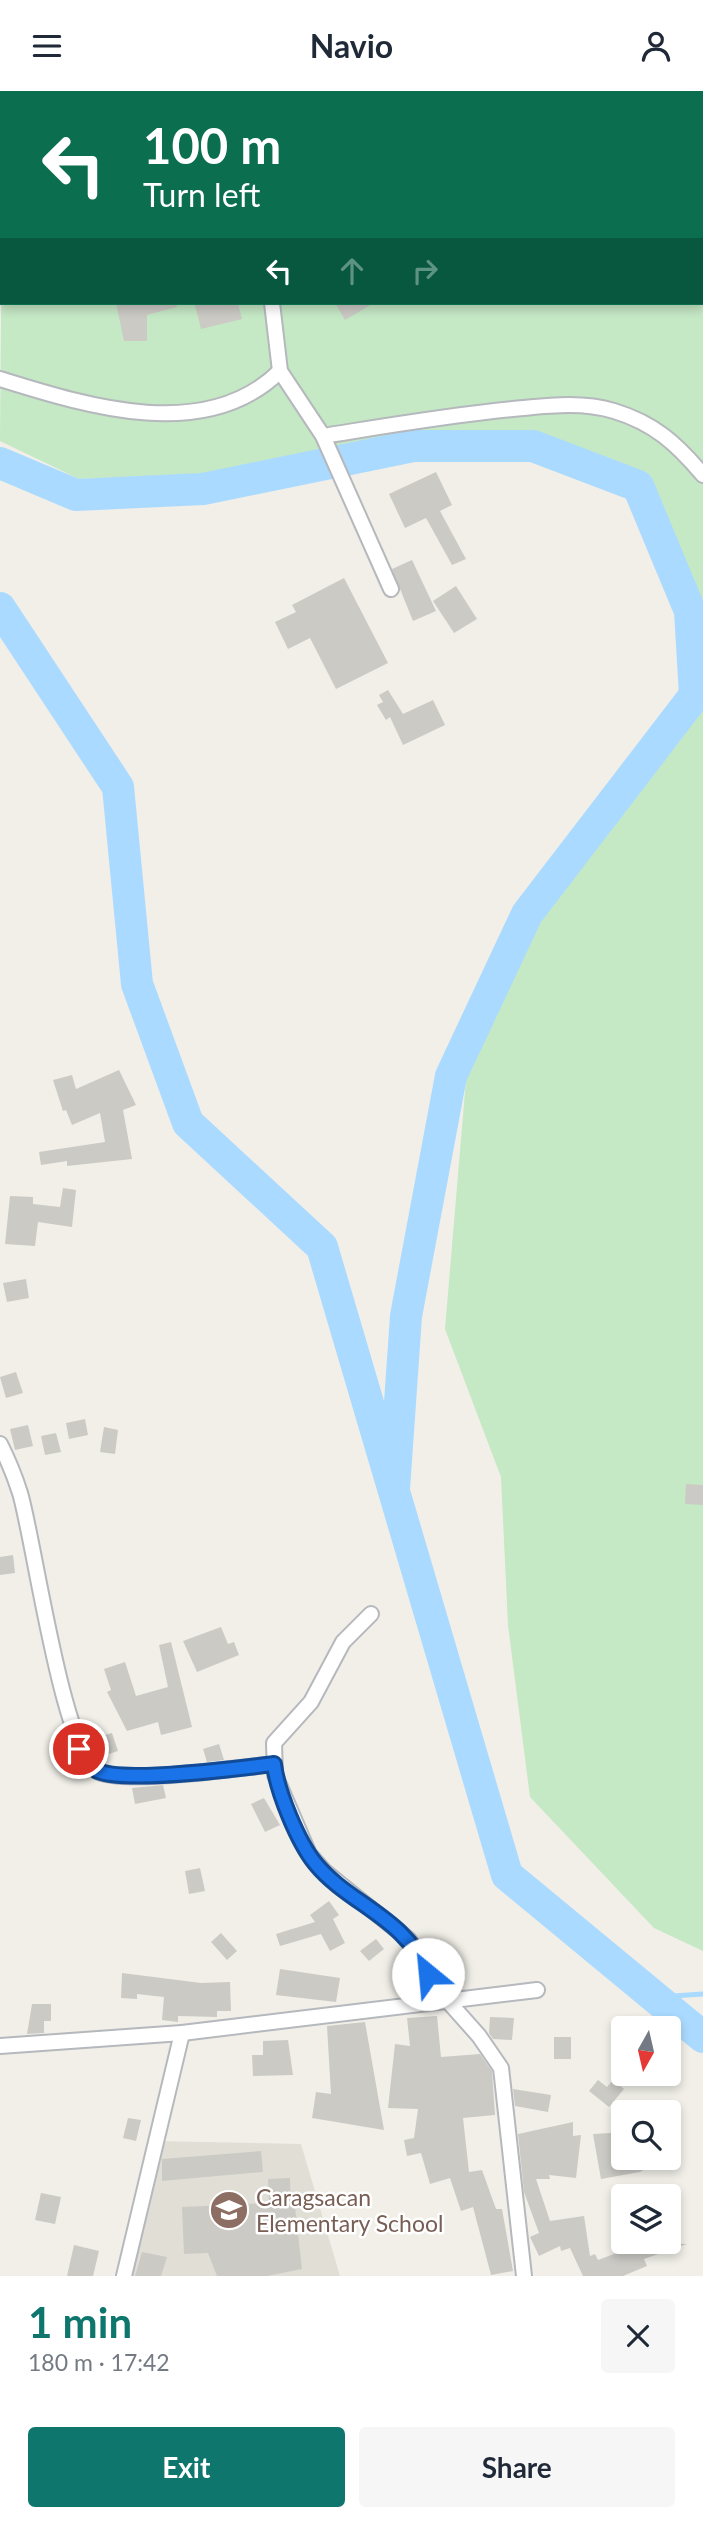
<!DOCTYPE html>
<meta charset="utf-8">
<style>
body{margin:0;font-family:Lato,sans-serif;background:#f6f6f7;color:#1f2937;height:100vh;display:flex;flex-direction:column;font-size:26px;white-space:nowrap}
*{box-sizing:border-box;margin:0}
p{font-size:23px;color:#747a83}
.icon{flex:none;width:38px;height:38px;fill:none;stroke:currentColor;stroke-width:2;stroke-linecap:round;stroke-linejoin:round}
.map{position:relative;height:2185px;overflow:hidden}
.drawer{display:flex;flex-direction:column;background:#fff;flex:1}
.drawer>*{flex:none}
.top-card{position:absolute;left:0px;top:0px;width:704px;height:214px;box-shadow:0 4px 10px #0003;background:#0b6e4f;color:#fff;overflow:hidden}
.needle{width:46px;rotate:188deg}
.tools{position:absolute;left:611px;top:1925px;display:grid;gap:14px}
.tools a{display:grid;place-items:center;width:70px;height:70px;border-radius:7px;background:#fff;box-shadow:0 4px 10px #0003;font-size:35px}
.pin{position:absolute;display:grid;place-items:center;width:60px;height:60px;color:#fff;margin:-30px;border:4px solid #fff;border-radius:50%;box-shadow:0 2px 7px #0007}
.me{position:absolute;width:77px;margin:-38px;rotate:332deg;stroke-linejoin:round;filter:drop-shadow(0 0 5px #0008)}
.turn{display:flex;align-items:center;gap:24px;height:147px;padding:0 28px;font-size:32px}
.turn .icon{width:91px;height:91px;stroke-width:2.5}
.turn b{display:block;font-size:49px;line-height:60px}
.lanes{display:flex;align-items:center;height:66px;padding:0 28px;background:#0003;justify-content:center;gap:35px;direction:ltr}
.lanes .off{opacity:.35}
.round{display:grid;place-items:center;flex:none;width:74px;height:74px;border-radius:7px;background:#f6f6f7}
.summary{display:flex;align-items:center;justify-content:space-between;height:119px;padding:0 28px}
h1{font-size:42px;font-weight:700;line-height:52px;color:#0f766e}
.button{display:flex;gap:14px;margin-top:auto;padding:14px 28px}
.button a{flex:1;height:80px;border-radius:7px;background:#0f766e;color:#fff;font-size:28px;font-weight:700;line-height:80px;text-align:center}
.button a+a{background:#f6f6f7;color:#1f2937}
header{display:flex;justify-content:space-between;align-items:center;height:91px;padding:0 28px;background:#fff;font-size:32px;font-weight:700}
.map>svg:first-child{display:block}
</style>
<header><svg class="icon" aria-label="menu" viewBox="0 0 24 24"><path d="M4 6h16M4 12h16M4 18h16"/></svg>Navio<svg class="icon" aria-label="person" viewBox="0 0 24 24"><circle cx="12" cy="8" r="4"/><path d="M4 21q1-7 8-7t8 7"/></svg></header>
<div class="map">
<svg width="703" height="2185" viewBox="0 0 703 2185">
<rect width="100%" height="100%" fill="#f1efe8"/>
<polygon fill="#e1ded6" points="150,2050 301,2053 340,2185 127,2185"/>
<g fill="#c5e8c5">
<polygon points="32,0 703,0 703,512 650,384 536,340 411,340 201,383 79,388 0,350 2,113 2,212 702,212 702,2"/>
<polygon points="703,619 703,1860 654,1837 530,1706 508,1534 501,1386 445,1238 466,989 540,831"/>
</g>
<g fill="none" stroke-linecap="round" stroke-linejoin="round">
<polyline stroke="#aadaff" stroke-width="5" points="658,1906 703,1903"/>
<g stroke="#aadaff" stroke-width="32">
<polyline points="15,2 16,0"/>
<polyline points="0,59 2,53"/>
<polyline points="0,372 76,404 203,398 413,355 533,355 638,395 690,520 695,604 527,823 451,985 406,1225 394,1398"/>
<polyline points="0,517 118,696 137,893 188,1032 322,1156 507,1784 703,1946"/>
</g>
</g>
<g fill="#cccac5">
<polygon points="116,212 176,212 177,216 147,224 147,250 124,250"/>
<polygon points="203,212 238,212 242,228 201,238 195,214"/>
<polygon points="335,212 374,212 345,229"/>
<polygon points="436,381 452,414 440,420 466,468 452,474 426,427 405,437 389,403"/>
<polygon points="412,469 436,520 413,530 392,478"/>
<polygon points="344,487 388,572 336,598 310,547 288,558 275,531 296,521 292,514"/>
<polygon points="456,495 477,528 454,542 433,510"/>
<polygon points="388,599 403,623 433,609 445,634 403,654 390,626 386,629 377,614 383,611 379,604"/>
<polygon points="119,979 136,1014 123,1019 132,1068 67,1075 67,1070 41,1074 39,1061 105,1051 100,1022 72,1034 66,1019 63,1020 53,989 72,984 76,998"/>
<polygon points="63,1097 76,1099 72,1136 38,1131 35,1155 5,1153 10,1105 33,1106 33,1113 60,1116"/>
<polygon points="26,1188 29,1207 7,1211 3,1192"/>
<polygon points="16,1281 23,1302 6,1307 0,1286"/>
<polygon points="85,1328 88,1344 69,1348 66,1332"/>
<polygon points="28,1334 33,1355 15,1359 10,1338"/>
<polygon points="104,1336 118,1339 115,1363 100,1361"/>
<polygon points="56,1342 61,1361 45,1364 41,1345"/>
<polygon points="686,1393 703,1394 703,1414 685,1413"/>
<polygon points="13,1464 15,1482 0,1484 0,1466"/>
<polygon points="221,1536 228,1553 234,1551 239,1564 197,1581 183,1550"/>
<polygon points="171,1551 192,1636 161,1644 158,1631 127,1640 107,1601 111,1599 104,1578 125,1571 136,1605 168,1596 159,1554"/>
<polygon points="112,1642 118,1660 103,1665 97,1646"/>
<polygon points="219,1653 224,1669 207,1671 203,1658"/>
<polygon points="163,1694 166,1707 135,1713 132,1697"/>
<polygon points="264,1707 280,1734 265,1741 251,1713"/>
<polygon points="200,1777 205,1800 189,1803 185,1780"/>
<polygon points="329,1810 339,1824 333,1828 345,1852 330,1860 321,1843 280,1855 276,1843 315,1831 310,1824"/>
<polygon points="221,1842 237,1860 227,1869 211,1851"/>
<polygon points="376,1848 384,1858 369,1870 360,1860"/>
<polygon points="280,1878 340,1887 336,1911 276,1904"/>
<polygon points="122,1882 201,1892 230,1891 231,1920 217,1920 217,1926 178,1925 178,1931 162,1929 164,1906 137,1903 137,1908 121,1907"/>
<polygon points="32,1913 51,1913 51,1930 44,1930 44,1942 27,1943"/>
<polygon points="437,1925 441,1966 480,1963 492,1980 495,2024 463,2027 469,2081 482,2079 496,2118 502,2118 513,2180 491,2184 473,2116 461,2120 450,2087 430,2093 421,2062 407,2065 404,2049 414,2047 418,2018 388,2017 395,1953 410,1955 407,1927"/>
<polygon points="490,1926 514,1927 512,1949 493,1948 489,1942"/>
<polygon points="365,1931 384,2039 312,2027 316,2001 331,2003 327,1935"/>
<rect x="554" y="1946" width="17" height="22"/>
<polygon points="288,1949 293,1984 253,1985 252,1964 263,1964 263,1950"/>
<polygon points="598,1989 607,1996 613,1989 624,1998 609,2016 589,2000"/>
<polygon points="513,1998 551,2004 548,2021 515,2015"/>
<polygon points="128,2027 141,2029 136,2050 123,2047"/>
<polygon points="573,2031 573,2045 581,2044 576,2087 549,2084 550,2088 536,2088 550,2130 584,2125 590,2165 595,2163 598,2169 627,2158 623,2151 687,2153 644,2168 647,2175 623,2185 583,2185 570,2157 561,2160 560,2155 539,2165 530,2146 539,2142 524,2101 518,2043"/>
<polygon points="611,2042 613,2065 666,2067 640,2081 601,2088 593,2043"/>
<polygon points="261,2060 263,2081 162,2090 162,2068"/>
<polygon points="290,2087 291,2116 295,2116 302,2178 267,2185 217,2185 208,2162 184,2163 182,2116 269,2112 268,2088"/>
<polygon points="41,2102 61,2106 55,2133 35,2129"/>
<polygon points="74,2154 99,2160 93,2185 67,2185"/>
<polygon points="142,2161 167,2166 161,2185 135,2185"/>
</g>
<g fill="none" stroke-linecap="round" stroke-linejoin="round">
<g stroke="#b5b8bc" stroke-width="18">
<g id="minor">
<polyline points="86,0 87,2"/>
<polyline points="272,212 280,280 323,345 391,498"/>
<path d="M 0,288 C 87,315 206,353 280,280"/>
<path d="M 323,345 C 386,335 450,324 513,318 C 546,315 581,310 614,320 C 654,332 677,353 703,384"/>
<path d="M 0,1353 C 8,1369 15,1386 20,1402 C 34,1448 63,1665 99,1681 C 127,1693 239,1677 274,1673"/>
<polyline points="371,1523 343,1551 311,1611 274,1652 275,1684 309,1763 324,1780 408,1848 422,1868 434,1910"/>
<polyline points="447,1909 479,1945 501,1977 524,2185"/>
<polyline points="0,1955 182,1942 537,1899"/>
<polyline points="124,2185 182,1942"/>
</g>
</g>
<use href="#minor" stroke="#fff" stroke-width="14"/>
</g>
<g fill="none" stroke-linecap="round" stroke-linejoin="round">
<g stroke="#114b97" stroke-width="18">
<path id="route" d="M 79,1658 C 84,1666 87,1674 96,1679 C 119,1693 242,1677 274,1673 C 277,1700 298,1751 315,1772 C 349,1814 406,1826 428,1883"/>
</g>
<use href="#route" stroke="#1a73e8" stroke-width="12"/>
</g>
<defs>
<g id="school-disc" transform="scale(2.0125)"><circle r="9.5" fill="#8d6e63" stroke="#fff"/><path d="M0-5L7-2L0 1L-7-2ZM-4 1L0 2.5L4 1V4Q0 6-4 4Z" fill="#fff"/></g>
</defs>
<g fill-rule="evenodd">
<use href="#school-disc" x="229" y="2119"/>
</g>
<g text-anchor="middle" dominant-baseline="central" stroke-width="5" stroke-linejoin="round" paint-order="stroke">
<g font-size="23" fill="#785e54" stroke="#fff" text-anchor="start">
<text x="256" y="2106">Caragsacan<tspan x="256" dy="26">Elementary School</tspan></text>
</g>
</g>
</svg>
<div class="tools">
<a><svg class="needle" viewBox="-14 -14 28 28"><path d="M0-13l5 13h-10z" fill="#e53935"/><path d="M0 13l5-13h-10z" fill="#747a83"/></svg></a>
<a><svg class="icon" aria-label="search" viewBox="0 0 24 24"><circle cx="10" cy="10" r="6"/><path d="M15 15l6 6"/></svg></a>
<a><svg class="icon" aria-label="layers" viewBox="0 0 24 24"><path d="M12 4l9 5-9 5-9-5zM3 14l9 5 9-5"/></svg></a>
</div>
<div class="pin" style="left:79px;top:1658px;background:#d93025"><svg class="icon" aria-label="arrive" viewBox="0 0 24 24"><path d="M6 21V4h12l-3 4 3 4H6"/></svg></div>
<svg class="me" style="left:428px;top:1883px" viewBox="-20 -20 40 40"><circle r="19" fill="#fff"/><path d="M0-13L10 11 0 6-10 11z" fill="#1a73e8"/></svg>
<div class="top-card">
<div class="turn"><svg class="icon" aria-label="left" viewBox="0 0 24 24"><path d="M17 20v-9H6M10 6l-5 5 5 5"/></svg><div><b>100 m</b>Turn left</div></div>
<div class="lanes"><svg class="icon" aria-label="left" viewBox="0 0 24 24"><path d="M17 20v-9H6M10 6l-5 5 5 5"/></svg><svg class="icon off" aria-label="ahead" viewBox="0 0 24 24"><path d="M12 20V5M6 11l6-6 6 6"/></svg><svg class="icon off" aria-label="right" viewBox="0 0 24 24"><path d="M7 20v-9h11M14 6l5 5-5 5"/></svg></div>
</div>
</div>
<section class="drawer">
<div class="summary"><div><h1>1 min</h1><p>180 m · 17:42</p></div><a class="round"><svg class="icon" aria-label="close" viewBox="0 0 24 24"><path d="M6 6l12 12M18 6L6 18"/></svg></a></div>
<div class="button"><a>Exit</a><a>Share</a></div>
</section>
